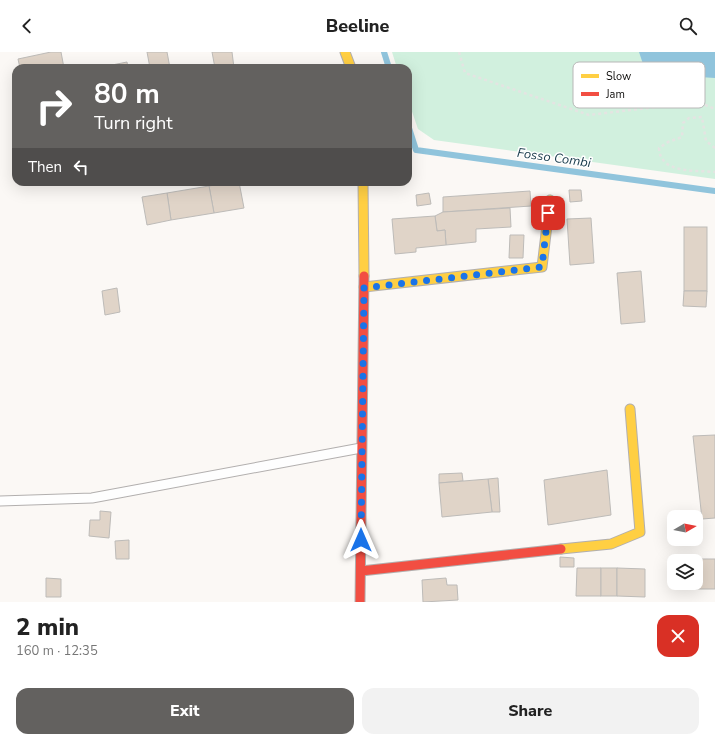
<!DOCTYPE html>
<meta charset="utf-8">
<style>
body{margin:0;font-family:"Nunito Sans",sans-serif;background:#f2f2f2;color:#222;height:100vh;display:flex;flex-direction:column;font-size:15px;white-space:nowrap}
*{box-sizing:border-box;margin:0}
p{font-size:13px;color:#767676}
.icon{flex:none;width:22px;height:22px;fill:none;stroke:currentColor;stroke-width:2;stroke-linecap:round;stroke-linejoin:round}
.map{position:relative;height:550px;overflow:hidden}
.sheet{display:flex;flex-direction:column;background:#fff;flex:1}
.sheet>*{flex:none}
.hud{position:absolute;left:12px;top:12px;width:400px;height:122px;border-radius:12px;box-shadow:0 4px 16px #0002;background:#63615f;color:#fff;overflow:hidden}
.needle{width:26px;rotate:80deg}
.tools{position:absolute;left:667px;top:458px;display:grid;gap:8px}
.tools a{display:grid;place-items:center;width:36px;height:36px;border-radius:8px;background:#fff;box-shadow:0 4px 16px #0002;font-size:20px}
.pin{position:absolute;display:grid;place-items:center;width:34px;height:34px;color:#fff;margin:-17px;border-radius:8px;box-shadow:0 2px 6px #0006}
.me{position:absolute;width:44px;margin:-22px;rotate:0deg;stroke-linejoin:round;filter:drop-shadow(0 0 3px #0008)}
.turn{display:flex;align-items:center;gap:14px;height:84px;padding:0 16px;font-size:18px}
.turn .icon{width:52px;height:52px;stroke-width:2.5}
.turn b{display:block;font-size:28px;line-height:34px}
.then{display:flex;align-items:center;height:38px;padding:0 16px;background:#0003;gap:8px;font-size:15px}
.round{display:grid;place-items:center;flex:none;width:42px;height:42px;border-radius:12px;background:#f2f2f2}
.summary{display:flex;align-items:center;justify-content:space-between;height:68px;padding:0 16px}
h1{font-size:24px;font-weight:800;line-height:30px}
.cta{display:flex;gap:8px;margin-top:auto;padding:8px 16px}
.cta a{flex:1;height:46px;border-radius:12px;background:#63615f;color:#fff;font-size:16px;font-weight:800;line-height:46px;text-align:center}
.cta a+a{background:#f2f2f2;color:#222}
header{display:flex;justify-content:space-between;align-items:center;height:52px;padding:0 16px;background:#fff;font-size:18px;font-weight:800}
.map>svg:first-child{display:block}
</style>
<header><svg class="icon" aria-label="back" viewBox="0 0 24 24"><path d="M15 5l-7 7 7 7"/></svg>Beeline<svg class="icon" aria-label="search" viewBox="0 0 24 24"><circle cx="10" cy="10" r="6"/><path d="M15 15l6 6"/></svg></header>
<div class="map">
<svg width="715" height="550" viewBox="0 0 715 550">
<rect width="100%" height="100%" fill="#fbf8f5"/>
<polygon fill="#d1f0de" points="392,0 715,0 715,127 434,88 418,77 408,48 408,16 397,16"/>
<polygon fill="#90c4dc" points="639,0 715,0 715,26 668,23 645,18"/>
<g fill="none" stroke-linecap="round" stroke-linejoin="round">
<g stroke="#90c4dc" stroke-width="6">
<polyline points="384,0 389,16"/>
<polyline points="408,73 416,98 715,139"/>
</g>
</g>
<g fill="#e0d4c8" stroke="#bdbbb8">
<polygon points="51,0 61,0 64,16 20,16 18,7"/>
<polygon points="147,0 167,0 170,16 150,16"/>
<polygon points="212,0 232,0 234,16 215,16"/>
<polygon points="127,10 128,16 113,16 112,13"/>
<polygon points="233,130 239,130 244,156 214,161 209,134"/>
<polygon points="209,134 214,161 171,168 167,141"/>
<polygon points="569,138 581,138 582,149 570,150"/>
<polygon points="530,139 531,154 443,160 443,145"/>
<polygon points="167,141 171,168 147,173 142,145"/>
<polygon points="429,141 431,152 417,154 416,143"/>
<polygon points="510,156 511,175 476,177 476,190 446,193 445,178 437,179 435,164 443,160"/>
<polygon points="435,164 437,179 445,178 446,193 416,196 416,200 395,202 392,167"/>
<polygon points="591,166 594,211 570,213 567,167"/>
<rect x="684" y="175" width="23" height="64"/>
<polygon points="510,183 524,183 523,206 509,206"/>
<polygon points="641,219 645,270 621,272 617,221"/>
<polygon points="117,236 120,260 105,263 102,239"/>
<polygon points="684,239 707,239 706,255 683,254"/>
<polygon points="715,383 715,466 702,467 693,384"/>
<polygon points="607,418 611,463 548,473 544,428"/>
<polygon points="462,421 463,429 439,431 439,422"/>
<polygon points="498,426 500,460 492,460 488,427"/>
<polygon points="488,427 492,460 442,465 439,431"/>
<polygon points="100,459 111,460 109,486 89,484 90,468 100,468"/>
<polygon points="129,488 129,507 116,507 115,489"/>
<polygon points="560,505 574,506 574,515 560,515"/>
<polygon points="682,507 715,507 715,537 682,537 682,531 696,531 696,509 682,509"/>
<rect x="669" y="509" width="5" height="13"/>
<polygon points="577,516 601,516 601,544 576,544"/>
<rect x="601" y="516" width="16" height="28"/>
<polygon points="617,516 645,517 645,545 617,544"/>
<polygon points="46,526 61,527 61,545 46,545"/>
<polygon points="446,526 447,533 457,533 458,548 423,550 422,528"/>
</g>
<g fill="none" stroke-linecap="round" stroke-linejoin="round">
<g stroke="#b2afae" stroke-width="11">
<polyline id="lane" points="0,449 92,446 361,396"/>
</g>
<g stroke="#b2afae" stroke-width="11">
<g id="slow">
<polyline points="345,0 351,16"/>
<polyline points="363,130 364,224"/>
<polyline points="364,235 542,215 550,148"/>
<polyline points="561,497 611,492 640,480 630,357"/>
</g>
</g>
<g stroke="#b2afae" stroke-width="11">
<g id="jam">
<polyline points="361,519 561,497"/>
<polyline points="360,550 364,224"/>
</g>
</g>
<g stroke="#e4e4e2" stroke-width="2.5" stroke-dasharray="3 3" stroke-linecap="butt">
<polyline points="459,0 465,21 589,63 698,50 715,57"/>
<path d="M 715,96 L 706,89 L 702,65 L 689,66 L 683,71 L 682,85 L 668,90 L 659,96 C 660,122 695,118 715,120"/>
</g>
<use href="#lane" stroke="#fefefe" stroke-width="9"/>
<use href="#slow" stroke="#ffcf43" stroke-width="9"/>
<use href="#jam" stroke="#f24e42" stroke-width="9"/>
</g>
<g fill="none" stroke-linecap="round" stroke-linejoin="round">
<polyline stroke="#1a73e8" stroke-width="7" stroke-dasharray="0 12.6" points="361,488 364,236 542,215 548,161"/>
</g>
<g text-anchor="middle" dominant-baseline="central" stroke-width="3" stroke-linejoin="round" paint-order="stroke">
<g font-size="13" font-style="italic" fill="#1a3c4c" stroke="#fff">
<text transform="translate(554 106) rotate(8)">Fosso Combi</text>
</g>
</g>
<rect x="573" y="10" width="132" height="46" rx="6" fill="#fff" stroke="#b8b7b7" stroke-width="1"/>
<rect x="581" y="22" width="18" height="4" fill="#ffcf43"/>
<rect x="581" y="40" width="18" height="4" fill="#f24e42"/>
<g font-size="11" fill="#11100e">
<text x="606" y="28">Slow</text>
<text x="606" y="46">Jam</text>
</g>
</svg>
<div class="tools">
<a><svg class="needle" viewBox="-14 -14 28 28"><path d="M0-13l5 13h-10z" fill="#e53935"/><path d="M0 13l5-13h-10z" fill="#767676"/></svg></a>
<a><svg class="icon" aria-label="layers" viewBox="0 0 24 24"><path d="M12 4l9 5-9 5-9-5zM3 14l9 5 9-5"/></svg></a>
</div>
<div class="pin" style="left:548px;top:161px;background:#d93025"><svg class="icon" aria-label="arrive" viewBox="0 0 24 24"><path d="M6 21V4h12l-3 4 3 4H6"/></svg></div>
<svg class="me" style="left:361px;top:488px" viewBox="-20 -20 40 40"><path d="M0-17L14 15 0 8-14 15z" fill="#1a73e8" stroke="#fff" stroke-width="4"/></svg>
<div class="hud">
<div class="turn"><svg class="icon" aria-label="right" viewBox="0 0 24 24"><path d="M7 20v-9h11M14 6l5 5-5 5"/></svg><div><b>80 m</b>Turn right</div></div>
<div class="then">Then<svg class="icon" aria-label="left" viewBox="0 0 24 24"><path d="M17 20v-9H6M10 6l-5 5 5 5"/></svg></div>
</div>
</div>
<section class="sheet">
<div class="summary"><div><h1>2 min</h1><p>160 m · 12:35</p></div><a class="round" style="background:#d93025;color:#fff"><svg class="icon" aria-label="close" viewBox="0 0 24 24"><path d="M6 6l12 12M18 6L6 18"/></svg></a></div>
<div class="cta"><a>Exit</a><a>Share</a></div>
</section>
